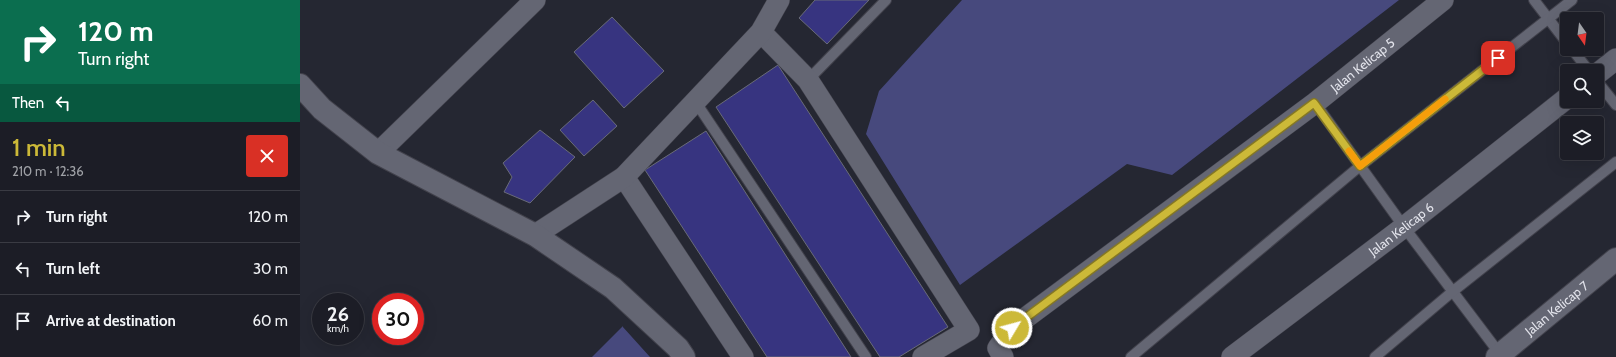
<!DOCTYPE html>
<meta charset="utf-8">
<style>
body{margin:0;font-family:Cabin,sans-serif;background:#25262e;color:#f1f3f6;height:100vh;display:flex;flex-direction:column;font-size:15px;white-space:nowrap}
*{box-sizing:border-box;margin:0}
p{font-size:13px;color:#a0a2a7}
.icon{flex:none;width:22px;height:22px;fill:none;stroke:currentColor;stroke-width:2;stroke-linecap:round;stroke-linejoin:round}
.map{position:relative;flex:1;overflow:hidden}
.panel{display:flex;flex-direction:column;background:#1c1d26;width:300px}
.panel>*{flex:none}
.top-card{background:#0b6e4f;color:#fff;overflow:hidden}
.needle{width:26px;rotate:166deg}
.controls{position:absolute;left:1260px;top:12px;display:grid;gap:8px}
.controls a{display:grid;place-items:center;width:44px;height:44px;border-radius:4px;background:#1c1d26;box-shadow:0 4px 16px #0002,0 0 0 1px #3a3b43;font-size:20px}
.speed{position:absolute;left:12px;top:293px;display:flex;gap:8px;font-size:20px;font-weight:700;text-align:center}
.speed>*{display:grid;place-content:center;width:52px;height:52px;border-radius:50%;background:#1c1d26;box-shadow:0 4px 16px #0002,0 0 0 1px #3a3b43;line-height:1}
.speed small{font-size:10px;font-weight:400}
.speed .limit{border:6px solid #d22;background:#fff;color:#111}
.pin{position:absolute;display:grid;place-items:center;width:34px;height:34px;color:#fff;margin:-17px;border-radius:8px;box-shadow:0 2px 6px #0006}
.me{position:absolute;width:44px;margin:-22px;rotate:53deg;stroke-linejoin:round;filter:drop-shadow(0 0 3px #0008)}
.turn{display:flex;align-items:center;gap:14px;height:84px;padding:0 12px;font-size:18px}
.turn .icon{width:52px;height:52px;stroke-width:2.5}
.turn b{display:block;font-size:28px;line-height:34px}
.then{display:flex;align-items:center;height:38px;padding:0 12px;background:#0003;gap:8px;font-size:15px}
.round{display:grid;place-items:center;flex:none;width:42px;height:42px;border-radius:4px;background:#25262e}
.head{display:flex;align-items:center;justify-content:space-between;height:68px;padding:0 12px}
h1{font-size:24px;font-weight:600;line-height:30px;color:#ccb938}
ul{padding:0;list-style:none}
li{display:flex;align-items:center;gap:12px;height:52px;padding:0 12px;border-top:1px solid #3a3b43}
li div{flex:1}
li b{display:block;font-size:15px}
li em{font-style:normal}
main{display:flex;flex:1;min-height:0}
.map>svg:first-child{display:block}
</style>
<main>
<section class="panel">
<div class="top-card">
<div class="turn"><svg class="icon" aria-label="right" viewBox="0 0 24 24"><path d="M7 20v-9h11M14 6l5 5-5 5"/></svg><div><b>120 m</b>Turn right</div></div>
<div class="then">Then<svg class="icon" aria-label="left" viewBox="0 0 24 24"><path d="M17 20v-9H6M10 6l-5 5 5 5"/></svg></div>
</div>
<div class="head"><div><h1>1 min</h1><p>210 m · 12:36</p></div><a class="round" style="background:#d93025;color:#fff"><svg class="icon" aria-label="close" viewBox="0 0 24 24"><path d="M6 6l12 12M18 6L6 18"/></svg></a></div>
<ul>
<li><svg class="icon" aria-label="right" viewBox="0 0 24 24"><path d="M7 20v-9h11M14 6l5 5-5 5"/></svg><div><b>Turn right</b></div><em>120 m</em></li>
<li><svg class="icon" aria-label="left" viewBox="0 0 24 24"><path d="M17 20v-9H6M10 6l-5 5 5 5"/></svg><div><b>Turn left</b></div><em>30 m</em></li>
<li><svg class="icon" aria-label="arrive" viewBox="0 0 24 24"><path d="M6 21V4h12l-3 4 3 4H6"/></svg><div><b>Arrive at destination</b></div><em>60 m</em></li>
</ul>
</section>
<div class="map">
<svg width="1316" height="357" viewBox="0 0 1316 357">
<rect width="100%" height="100%" fill="#252732"/>
<g fill="#47497d">
<polygon points="662,0 1099,0 872,175 827,164 660,285 566,134 579,91"/>
<polygon points="322,326 350,357 292,357 322,327"/>
</g>
<g fill="#373480" stroke="#696b78">
<polygon points="515,0 569,0 527,44 499,18"/>
<polygon points="312,17 364,71 324,108 274,52"/>
<polygon points="478,65 648,327 599,357 580,357 416,107"/>
<polygon points="293,100 317,126 284,156 260,130"/>
<polygon points="240,130 275,157 230,203 204,192 212,177 203,163"/>
<polygon points="406,131 551,357 467,357 345,170"/>
</g>
<g fill="none" stroke-linecap="round" stroke-linejoin="round">
<g stroke="#42424c" stroke-width="12">
<g id="service">
<polyline points="1234,0 1267,43"/>
<polyline points="1272,49 1289,71"/>
<polyline points="508,80 586,0"/>
<polyline points="1297,81 1316,105"/>
<polyline points="395,101 566,357"/>
<polyline points="1015,103 1104,227 1200,354"/>
<polyline points="831,357 1060,166 1272,0"/>
<polyline points="1075,357 1152,292 1316,162"/>
</g>
</g>
<g stroke="#42424c" stroke-width="22">
<g id="minor">
<polyline points="461,32 508,80 669,330 623,357"/>
<polyline points="1297,74 1316,59"/>
<polyline points="78,153 235,0"/>
<polyline points="324,177 443,357"/>
<polyline points="235,235 324,177 461,32 479,0"/>
<path id="s1" d="M 703,357 L 698,348 L 712,328 L 1015,103 L 1143,0"/>
<path id="s2" d="M 932,357 L 1104,227 L 1267,98"/>
</g>
</g>
<g stroke="#42424c" stroke-width="24">
<g id="tertiary">
<polyline points="0,85 22,109 78,153 235,235 313,288 378,348 384,357"/>
<path id="s3" d="M 1197,357 L 1316,259"/>
</g>
</g>
<use href="#service" stroke="#646673" stroke-width="10"/>
<use href="#minor" stroke="#646673" stroke-width="21"/>
<use href="#tertiary" stroke="#646673" stroke-width="22"/>
</g>
<g fill="none" stroke-linecap="round" stroke-linejoin="round">
<g stroke="#857824" stroke-width="10">
<polyline id="route" points="712,328 1014,103 1060,166 1198,58"/>
</g>
<use href="#route" stroke="#ccb938" stroke-width="7"/>
<polyline stroke="#f59e0b" stroke-width="7" points="1049,151 1060,166 1145,99"/>
</g>
<g text-anchor="middle" dominant-baseline="central" stroke-width="4" stroke-linejoin="round" paint-order="stroke">
<g font-size="13" fill="#e2e3eb" stroke="#1c1d28">
<text stroke="none"><textPath href="#s1" startOffset="473">Jalan Kelicap 5</textPath></text>
<text stroke="none"><textPath href="#s2" startOffset="212">Jalan Kelicap 6</textPath></text>
<text stroke="none"><textPath href="#s3" startOffset="77">Jalan Kelicap 7</textPath></text>
</g>
</g>
</svg>
<div class="controls">
<a><svg class="needle" viewBox="-14 -14 28 28"><path d="M0-13l5 13h-10z" fill="#e53935"/><path d="M0 13l5-13h-10z" fill="#a0a2a7"/></svg></a>
<a><svg class="icon" aria-label="search" viewBox="0 0 24 24"><circle cx="10" cy="10" r="6"/><path d="M15 15l6 6"/></svg></a>
<a><svg class="icon" aria-label="layers" viewBox="0 0 24 24"><path d="M12 4l9 5-9 5-9-5zM3 14l9 5 9-5"/></svg></a>
</div>
<div class="speed"><div>26<small>km/h</small></div><div class="limit">30</div></div>
<div class="pin" style="left:1198px;top:58px;background:#d93025"><svg class="icon" aria-label="arrive" viewBox="0 0 24 24"><path d="M6 21V4h12l-3 4 3 4H6"/></svg></div>
<svg class="me" style="left:712px;top:328px" viewBox="-20 -20 40 40"><circle r="17" fill="#ccb938" stroke="#fff" stroke-width="3"/><path d="M0-11L8 9 0 5-8 9z" fill="#fff"/></svg>
</div>
</main>
